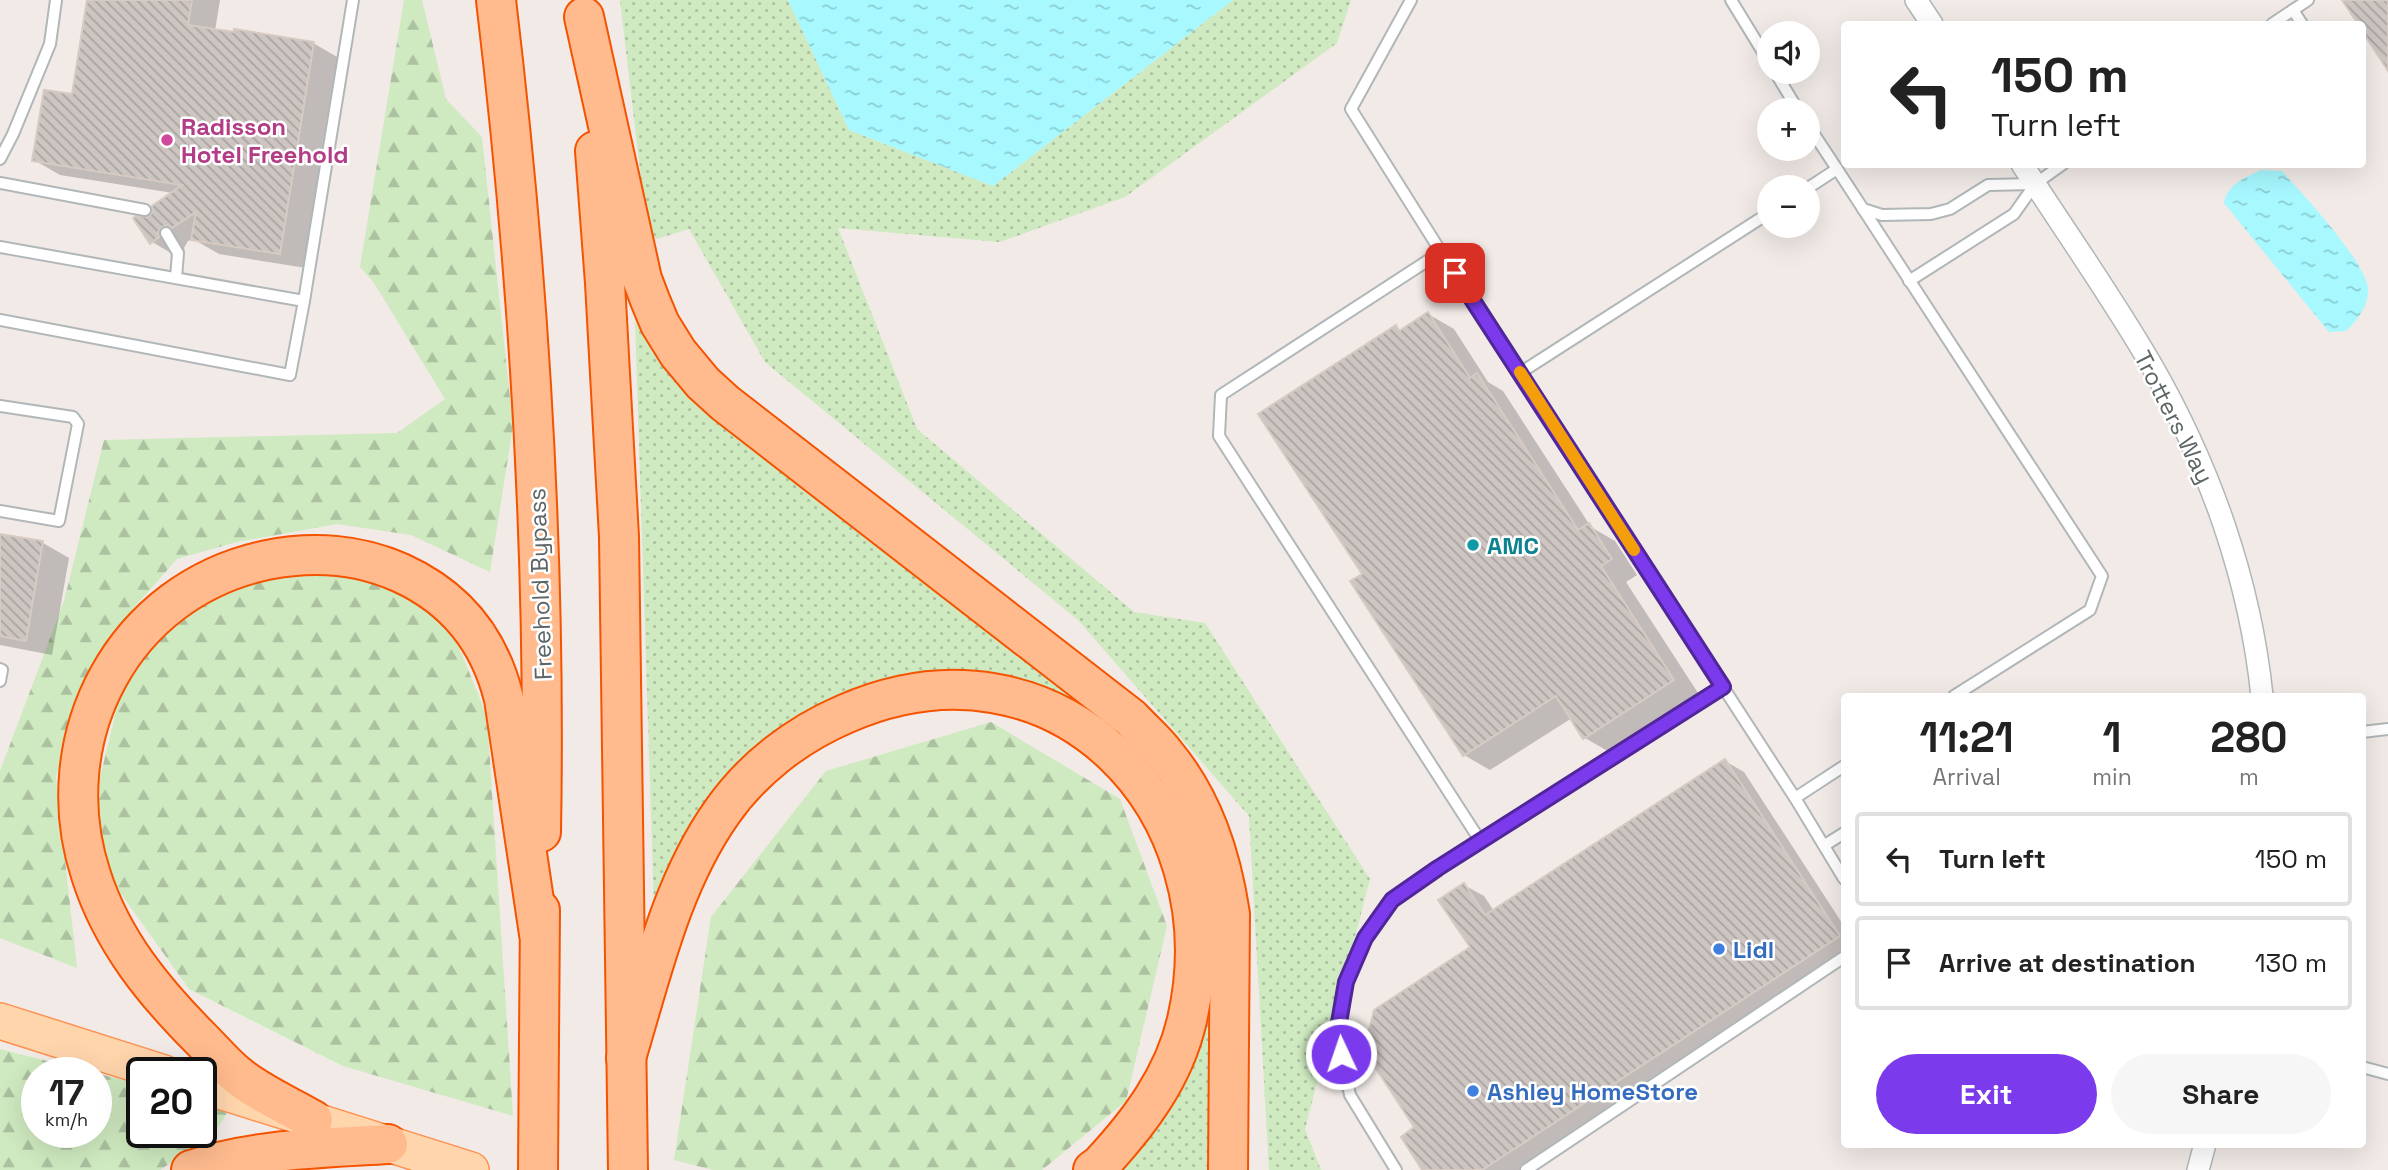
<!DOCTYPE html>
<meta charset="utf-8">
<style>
body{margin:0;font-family:"Space Grotesk",sans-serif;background:#f6f6f6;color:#222;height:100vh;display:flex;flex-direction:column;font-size:26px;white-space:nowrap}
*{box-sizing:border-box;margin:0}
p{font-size:23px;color:#767676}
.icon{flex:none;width:38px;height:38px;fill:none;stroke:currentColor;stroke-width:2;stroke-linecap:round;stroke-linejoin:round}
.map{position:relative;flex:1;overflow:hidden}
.drawer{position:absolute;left:1841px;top:693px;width:525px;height:455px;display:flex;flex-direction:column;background:#fff;border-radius:7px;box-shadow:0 7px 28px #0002}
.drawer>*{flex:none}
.hud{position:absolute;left:1841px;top:21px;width:525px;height:147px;border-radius:7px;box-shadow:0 7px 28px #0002;background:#fff;color:#222;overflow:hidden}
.fabs{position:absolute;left:1757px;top:21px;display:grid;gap:14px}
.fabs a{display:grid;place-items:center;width:63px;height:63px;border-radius:50%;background:#fff;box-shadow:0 7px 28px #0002;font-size:35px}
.speed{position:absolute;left:21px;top:1057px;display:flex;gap:14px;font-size:35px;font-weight:700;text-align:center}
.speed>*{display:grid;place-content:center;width:91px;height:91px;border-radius:50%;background:#fff;box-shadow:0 7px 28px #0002;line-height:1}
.speed small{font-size:18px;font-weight:400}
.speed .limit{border:4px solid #111;border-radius:10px;background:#fff;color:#111}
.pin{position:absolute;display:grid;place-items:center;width:60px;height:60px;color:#fff;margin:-30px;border-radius:14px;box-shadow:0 4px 10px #0006}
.me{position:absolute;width:77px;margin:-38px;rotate:357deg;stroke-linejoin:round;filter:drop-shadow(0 0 5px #0008)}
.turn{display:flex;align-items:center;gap:24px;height:147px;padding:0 35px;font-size:32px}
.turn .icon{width:91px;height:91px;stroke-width:2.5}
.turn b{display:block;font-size:49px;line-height:60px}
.eta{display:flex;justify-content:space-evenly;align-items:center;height:119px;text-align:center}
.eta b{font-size:42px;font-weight:800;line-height:49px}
.action{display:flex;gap:14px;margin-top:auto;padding:14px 35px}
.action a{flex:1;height:80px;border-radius:42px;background:#7c3aed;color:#fff;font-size:28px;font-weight:800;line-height:80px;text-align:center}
.action a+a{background:#f6f6f6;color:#222}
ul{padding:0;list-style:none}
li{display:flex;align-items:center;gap:21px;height:94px;margin:0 14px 10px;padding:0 21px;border:4px solid #e0e0e0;border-radius:7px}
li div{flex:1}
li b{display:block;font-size:26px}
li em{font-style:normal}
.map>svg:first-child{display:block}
</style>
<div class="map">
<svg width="2388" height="1170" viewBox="0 0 2388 1170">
<defs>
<pattern id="grass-dots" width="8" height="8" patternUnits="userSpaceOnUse" patternTransform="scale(1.75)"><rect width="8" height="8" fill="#cfeac0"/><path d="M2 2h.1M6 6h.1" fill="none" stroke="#abc1a0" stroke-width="1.8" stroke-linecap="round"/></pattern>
<pattern id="forest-firs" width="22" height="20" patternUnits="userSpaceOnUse" patternTransform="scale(1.75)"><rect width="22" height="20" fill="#cfeac0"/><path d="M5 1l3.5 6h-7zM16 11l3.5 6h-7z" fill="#abc1a0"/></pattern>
<pattern id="water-ripples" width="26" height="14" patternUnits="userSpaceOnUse" patternTransform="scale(1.75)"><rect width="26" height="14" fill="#a7f8ff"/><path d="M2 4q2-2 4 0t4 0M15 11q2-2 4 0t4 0" fill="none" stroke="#8bccd2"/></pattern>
<pattern id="building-back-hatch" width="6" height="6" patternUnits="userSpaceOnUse" patternTransform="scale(1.75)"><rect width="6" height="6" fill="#ccc5c2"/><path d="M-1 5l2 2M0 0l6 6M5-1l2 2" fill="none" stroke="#a9a4a1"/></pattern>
</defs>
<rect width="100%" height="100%" fill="#f1eae6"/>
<g fill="url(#grass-dots)">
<polygon points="620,0 788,0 849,130 993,186 1233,0 1351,0 1337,43 1125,197 1000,242 838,228 917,429 1134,612 1205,623 1370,879 1305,1129 1321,1170 1269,1170 1249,816 1078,620 765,362 689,229 650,241 648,238"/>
<polygon points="634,290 676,367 1114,725 1036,684 921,673 797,717 710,799 654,908"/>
<polygon points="1214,990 1215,1170 1120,1170 1137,1156 1189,1078"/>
</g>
<g fill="url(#forest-firs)">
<polygon points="404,0 422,0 446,99 482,137 513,426 490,572 411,535 337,524 237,542 177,559 110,635 75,704 56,778 77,968 0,938 0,771 64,601 104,440 397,433 445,399 374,283 360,267"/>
<polygon points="293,567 401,586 447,618 487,716 513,1116 343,1066 189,989 114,884 93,807 122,686 184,610"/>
<polygon points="991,722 1120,799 1167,926 1126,1101 1042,1170 713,1170 674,1160 711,917 826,771"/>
<polygon points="0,1049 94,1073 37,1073 37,1132 96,1132 96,1073 142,1085 142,1132 201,1132 201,1100 231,1108 212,1135 160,1170 0,1170"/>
</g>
<g fill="url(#water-ripples)">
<polygon points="788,0 1233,0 993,186 849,130"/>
<path d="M 2261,170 L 2282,171 C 2303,194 2360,256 2367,284 C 2372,301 2358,320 2346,331 L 2329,332 L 2224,203 C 2227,184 2245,178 2261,170 Z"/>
</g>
<g fill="#0003">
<polygon points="88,0 220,0 215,31 313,43 339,58 306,268 219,254 193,239 188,241 184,248 185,252 178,257 152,242 149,219 173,193 60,175 34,160 73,96"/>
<polygon points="1428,314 1454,329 1488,382 1503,391 1591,527 1615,541 1637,575 1626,582 1700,696 1611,753 1585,738 1572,718 1490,770 1464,755 1364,574 1396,327 1402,331"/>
<polygon points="0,535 43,543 69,558 52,655 0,645"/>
<polygon points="1725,761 1744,772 1844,926 1844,958 1519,1170 1424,1170 1417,1128 1472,948 1464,885 1484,896 1494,911"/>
</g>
<g fill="url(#building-back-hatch)" stroke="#d6cac3" stroke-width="2">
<polygon points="87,0 192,0 188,25 234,32 234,29 314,42 280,254 191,240 196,212 172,228 167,225 161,227 158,232 159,237 150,244 133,218 136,216 148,217 153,212 152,206 182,185 32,161 44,90 72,94"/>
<polygon points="2342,0 2388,0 2388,71 2362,31 2362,24 2358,24"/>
<polygon points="1428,312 1470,378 1477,373 1578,530 1589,523 1612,559 1601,566 1674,680 1583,739 1556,696 1463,756 1350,581 1362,574 1258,414 1396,325 1399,331"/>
<polygon points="0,534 43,541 26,641 0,636"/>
<polygon points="1725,759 1840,936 1482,1170 1422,1170 1401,1137 1414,1127 1364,1050 1374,1010 1470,947 1438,900 1464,883 1485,915"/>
</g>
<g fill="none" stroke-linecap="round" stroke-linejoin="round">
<g stroke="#b1b7b9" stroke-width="14">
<g id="service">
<polyline points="1411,0 1351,109 1441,252"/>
<polyline points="1731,0 1769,62"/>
<polyline points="2293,10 2302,24"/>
<polyline points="2272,24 2308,0"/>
<polyline points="1775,72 1798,110"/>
<polyline points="1808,125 1837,169"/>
<polyline points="0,159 13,134 50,44 56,0"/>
<polyline points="0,183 145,210"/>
<polyline points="1808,188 1837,169 2102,576 2090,610 1954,696"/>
<polyline points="1863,209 1882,215 1931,214 1950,209 1988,185 2035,184"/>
<polyline points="166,233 178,253 176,278"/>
<polyline points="0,247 304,301 353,0"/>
<polyline points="1909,281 2014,214 2035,184 2063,164"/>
<polyline points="0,320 290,375 304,301"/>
<polyline points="1520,373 1769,213"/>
<polyline points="0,406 73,417 78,424 59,521 0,511"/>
<polyline points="0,669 2,670 0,681"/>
<polyline points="2362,732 2388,729"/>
<polyline points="1795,798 1844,766"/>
<polyline points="1481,842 1219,436 1221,395 1441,252 1795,798 1844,879"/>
<polyline points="1825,845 1844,833"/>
<polyline points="2362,1067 2388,1074"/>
<polyline points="1396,1170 1350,1095 1337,1033 1346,982 1365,938 1392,900 1438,868 1723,687"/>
<polyline points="1526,1170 1844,957"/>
</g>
</g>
<g stroke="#b1b7b9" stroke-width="24">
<g id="minor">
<polyline points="1916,0 1932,24"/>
<path d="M 2022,164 C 2065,231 2112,297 2152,366 C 2210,467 2250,580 2262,696"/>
<polyline points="2198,1170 2205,1144"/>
</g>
</g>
<g stroke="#fe9151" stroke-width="38">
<g id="primary">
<polyline points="0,1021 164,1073"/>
<polyline points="201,1085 471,1170"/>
</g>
</g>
<g stroke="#f65300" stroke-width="42">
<g id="motorway">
<path d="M 496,0 C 529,276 546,554 541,832"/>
<path d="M 584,17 L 642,279 L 650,300 L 660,324 L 678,353 L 703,383 L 725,403 L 1131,718 C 1142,730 1155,741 1165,754 C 1203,800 1221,855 1230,914 L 1228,1170"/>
<polyline points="595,151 605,283 619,537 628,1170"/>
<path d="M 626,1058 C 651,976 671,884 722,812 C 752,769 796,735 845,714 C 1055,622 1235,808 1187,1020 C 1174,1077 1139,1123 1100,1165 L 1093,1170"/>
<path d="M 313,1120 C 289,1106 257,1092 236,1074 C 224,1064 213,1051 202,1040 C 154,992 112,941 91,875 C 46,738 123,590 267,560 C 312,551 359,554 401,573 C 456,598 490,641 504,699 L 539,934"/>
<path d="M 191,1170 C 253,1149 322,1148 388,1144"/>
<polyline points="538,1170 540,910"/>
</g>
</g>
<use href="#service" stroke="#fff" stroke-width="10"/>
<use href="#minor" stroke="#fff" stroke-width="21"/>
<use href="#primary" stroke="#ffd5ac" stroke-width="35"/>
<use href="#motorway" stroke="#ffbb8e" stroke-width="38"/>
</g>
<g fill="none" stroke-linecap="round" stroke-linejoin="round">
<g stroke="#51269a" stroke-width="18">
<polyline id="route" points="1341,1054 1337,1034 1346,982 1365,938 1392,900 1438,868 1723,687 1455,273"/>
</g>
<use href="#route" stroke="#7c3aed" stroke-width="12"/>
<polyline stroke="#f59e0b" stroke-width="12" points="1520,372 1634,550"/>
</g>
<circle fill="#d1479c" stroke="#fff" stroke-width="2.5" cx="167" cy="140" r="7"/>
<circle fill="#0f9aa8" stroke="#fff" stroke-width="2.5" cx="1473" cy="545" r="7"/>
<g fill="#3f7fe0" stroke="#fff" stroke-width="2.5">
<circle cx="1719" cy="949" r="7"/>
<circle cx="1473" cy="1091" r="7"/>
</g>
<g text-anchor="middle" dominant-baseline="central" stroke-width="5" stroke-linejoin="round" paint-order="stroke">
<g font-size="24" font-weight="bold" fill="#b23c85" stroke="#fff" text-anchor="start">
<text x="181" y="126">Radisson<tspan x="181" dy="28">Hotel Freehold</tspan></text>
</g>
<g font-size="24" fill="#5d6567" stroke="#fff">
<text transform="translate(2174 417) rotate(63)">Trotters Way</text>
<text transform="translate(540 584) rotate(-92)">Freehold Bypass</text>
</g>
<g font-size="24" font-weight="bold" fill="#0d838f" stroke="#fff" text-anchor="start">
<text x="1487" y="545">AMC</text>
</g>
<g font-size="24" font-weight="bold" fill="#366cbe" stroke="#fff" text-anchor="start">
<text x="1733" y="949">Lidl</text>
<text x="1487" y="1091">Ashley HomeStore</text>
</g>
</g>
</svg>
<div class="fabs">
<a><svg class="icon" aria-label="sound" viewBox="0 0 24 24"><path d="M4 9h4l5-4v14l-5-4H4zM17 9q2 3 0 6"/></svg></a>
<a>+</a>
<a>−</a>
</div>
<div class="speed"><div>17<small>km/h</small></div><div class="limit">20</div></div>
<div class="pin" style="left:1455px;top:273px;background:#d93025"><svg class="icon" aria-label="arrive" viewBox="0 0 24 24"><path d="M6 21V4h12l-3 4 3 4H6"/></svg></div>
<svg class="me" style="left:1341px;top:1054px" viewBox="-20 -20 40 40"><circle r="17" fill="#7c3aed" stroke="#fff" stroke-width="3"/><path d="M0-11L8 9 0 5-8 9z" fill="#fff"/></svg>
<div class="hud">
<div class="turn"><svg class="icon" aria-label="left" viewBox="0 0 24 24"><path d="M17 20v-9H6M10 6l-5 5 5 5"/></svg><div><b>150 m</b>Turn left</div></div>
</div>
<section class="drawer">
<div class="eta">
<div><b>11:21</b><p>Arrival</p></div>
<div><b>1</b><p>min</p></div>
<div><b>280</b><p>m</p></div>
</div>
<ul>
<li><svg class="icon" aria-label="left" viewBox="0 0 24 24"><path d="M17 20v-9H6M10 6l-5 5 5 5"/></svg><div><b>Turn left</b></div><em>150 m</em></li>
<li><svg class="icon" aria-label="arrive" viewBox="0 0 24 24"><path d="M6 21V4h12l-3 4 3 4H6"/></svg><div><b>Arrive at destination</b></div><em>130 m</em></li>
</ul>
<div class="action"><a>Exit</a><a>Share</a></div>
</section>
</div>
